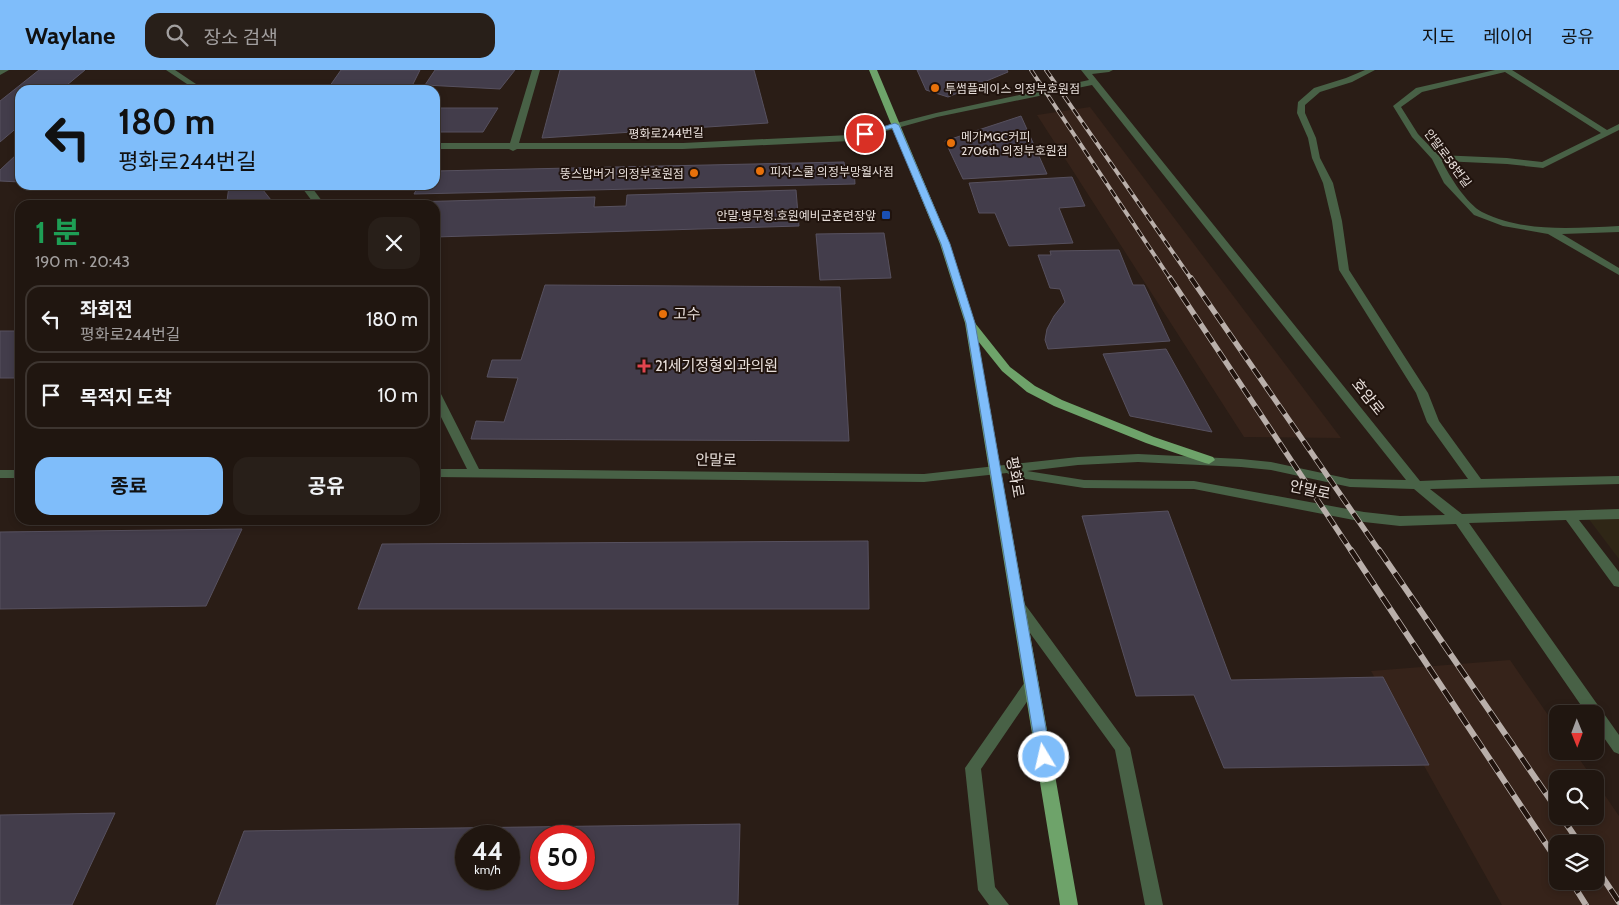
<!DOCTYPE html>
<html lang="ko">
<meta charset="utf-8">
<style>
body{margin:0;font-family:Cabin,"Noto Sans KR",sans-serif;background:#281f19;color:#f1f3f6;height:100vh;display:flex;flex-direction:column;font-size:19px;white-space:nowrap}
*{box-sizing:border-box;margin:0}
p{font-size:16px;color:#a29f9f}
.icon{flex:none;width:28px;height:28px;fill:none;stroke:currentColor;stroke-width:2;stroke-linecap:round;stroke-linejoin:round}
.map{position:relative;flex:1;overflow:hidden}
.drawer{position:absolute;left:15px;top:130px;width:425px;height:325px;display:flex;flex-direction:column;background:#201610;border-radius:15px;box-shadow:0 2px 8px #0003,0 0 0 1px #3d3530}
.drawer>*{flex:none}
.hud{position:absolute;left:15px;top:15px;width:425px;height:105px;border-radius:15px;box-shadow:0 2px 8px #0003,0 0 0 1px #3d3530;background:#7fbdfa;color:#111;overflow:hidden}
.needle{width:32px;rotate:179deg}
.fabs{position:absolute;left:1549px;top:635px;display:grid;gap:10px}
.fabs a{display:grid;place-items:center;width:55px;height:55px;border-radius:10px;background:#201610;box-shadow:0 2px 8px #0003,0 0 0 1px #3d3530;font-size:25px}
.speed{position:absolute;left:455px;top:755px;display:flex;gap:10px;font-size:25px;font-weight:700;text-align:center}
.speed>*{display:grid;place-content:center;width:65px;height:65px;border-radius:50%;background:#201610;box-shadow:0 2px 8px #0003,0 0 0 1px #3d3530;line-height:1}
.speed small{font-size:12px;font-weight:400}
.speed .limit{border:8px solid #d22;background:#fff;color:#111}
.pin{position:absolute;display:grid;place-items:center;width:42px;height:42px;color:#fff;margin:-21px;border:2px solid #fff;border-radius:50%;box-shadow:0 1px 5px #0007}
.me{position:absolute;width:55px;margin:-28px;rotate:351deg;stroke-linejoin:round;filter:drop-shadow(0 0 4px #0008)}
.turn{display:flex;align-items:center;gap:18px;height:105px;padding:0 20px;font-size:22px}
.turn .icon{width:65px;height:65px;stroke-width:2.5}
.turn b{display:block;font-size:35px;line-height:42px}
.round{display:grid;place-items:center;flex:none;width:52px;height:52px;border-radius:15px;background:#281f19}
.headline{display:flex;align-items:center;justify-content:space-between;height:85px;padding:0 20px}
h1{font-size:30px;font-weight:700;line-height:38px;color:#1e9e55}
.button{display:flex;gap:10px;margin-top:auto;padding:10px 20px}
.button a{flex:1;height:58px;border-radius:15px;background:#7fbdfa;color:#111;font-size:20px;font-weight:700;line-height:58px;text-align:center}
.button a+a{background:#281f19;color:#f1f3f6}
ul{padding:0;list-style:none}
li{display:flex;align-items:center;gap:15px;height:68px;margin:0 10px 8px;padding:0 10px;border:2px solid #3d3530;border-radius:15px}
li div{flex:1}
li b{display:block;font-size:19px}
li em{font-style:normal}
header{display:flex;align-items:center;gap:30px;box-sizing:border-box;height:70px;padding:0 25px;background:#7fbdfa;color:#111}
header strong{font-size:24px}
nav{display:flex;gap:28px;margin-inline-start:auto;font-size:18px}
.search{width:350px;height:45px;background:#281f19;display:flex;align-items:center;gap:12px;box-sizing:border-box;padding:0 18px;border-radius:15px;color:#a29f9f;font-size:19px}
.map>svg:first-child{display:block}
</style>
<header>
<strong>Waylane</strong>
<div class="search"><svg class="icon" aria-label="search" viewBox="0 0 24 24"><circle cx="10" cy="10" r="6"/><path d="M15 15l6 6"/></svg>장소 검색</div>
<nav><a>지도</a><a>레이어</a><a>공유</a></nav>
</header>
<div class="map">
<svg width="1619" height="835" viewBox="0 0 1619 835">
<rect width="100%" height="100%" fill="#2a1d16"/>
<g fill="#36231a" fill-rule="evenodd">
<polygon points="1090,37 1341,368 1244,367 1037,45"/>
<path d="M 1510,590 L 1557,658 L 1558,681 L 1574,681 L 1593,709 L 1558,709 L 1558,746 L 1595,746 L 1595,711 L 1619,746 L 1619,835 L 1502,835 L 1371,601 ZM 1558,774 L 1595,774 L 1595,811 L 1558,811 Z"/>
</g>
<polygon fill="#2f2616" points="1619,446 1619,489 1588,448"/>
<g fill="#433d4b" stroke="#57515f" fill-rule="evenodd">
<polygon points="39,0 85,0 61,20 20,20 20,55 0,72 0,31"/>
<polygon points="341,0 420,0 410,20 327,20"/>
<polygon points="435,0 515,0 500,19 425,15"/>
<polygon points="560,0 754,0 768,53 542,68"/>
<polygon points="917,0 1007,0 1008,2 948,27 926,20"/>
<polygon points="435,38 498,38 483,62 435,62"/>
<polygon points="1021,46 1047,104 963,109 945,71"/>
<polygon points="17,84 20,84 20,112 0,111 0,100"/>
<polygon points="844,92 845,99 854,99 855,114 414,124 419,115 435,115 435,101"/>
<polygon points="1072,107 1085,136 1059,138 1073,173 1009,176 995,143 979,143 969,113"/>
<polygon points="259,115 275,135 217,135 227,131 229,116"/>
<polygon points="796,120 799,156 435,167 435,135 409,135 410,132 595,127 594,137 626,136 627,125"/>
<polygon points="884,163 891,208 820,210 816,164"/>
<polygon points="1119,180 1133,215 1144,215 1170,271 1048,279 1045,270 1047,259 1054,246 1065,232 1060,219 1050,218 1038,185 1051,185 1050,181"/>
<polygon points="545,215 840,217 849,371 471,369 476,351 504,352 518,308 487,307 492,290 521,290"/>
<rect x="0" y="261" width="20" height="47"/>
<polygon points="1166,279 1212,362 1130,346 1103,284"/>
<polygon points="1168,441 1231,610 1383,607 1429,695 1224,698 1194,625 1136,626 1082,446"/>
<polygon points="242,459 206,536 0,539 0,462"/>
<polygon points="868,471 869,539 358,539 382,474"/>
<polygon points="115,743 72,835 0,835 0,745"/>
<path d="M 740,754 L 738,835 L 216,835 L 244,761 ZM 466,766 L 509,766 L 509,809 L 466,809 ZM 541,766 L 584,766 L 584,809 L 541,809 Z"/>
</g>
<g fill="none" stroke-linecap="round" stroke-linejoin="round">
<g fill="#486146" fill-rule="evenodd">
<polygon points="0,0 9,0 0,5"/>
<polygon points="166,0 175,0 205,20 196,20"/>
<path d="M 532,0 L 540,0 L 519,73 L 683,73 L 850,65 L 936,43 L 1089,10 L 1081,0 L 1113,0 L 1109,2 L 1092,4 L 1420,411 L 1468,409 L 1427,352 L 1416,323 L 1339,200 L 1332,151 L 1323,113 L 1312,88 L 1308,68 L 1297,43 L 1298,32 L 1314,18 L 1346,8 L 1365,0 L 1375,0 L 1352,12 L 1320,22 L 1305,35 L 1305,43 L 1316,68 L 1320,88 L 1333,113 L 1342,151 L 1349,200 L 1428,323 L 1439,351 L 1481,409 L 1619,406 L 1619,414 L 1430,419 L 1462,444 L 1619,439 L 1619,449 L 1579,450 L 1619,502 L 1619,517 L 1614,516 L 1566,450 L 1469,453 L 1619,665 L 1619,684 L 1614,682 L 1595,655 L 1595,644 L 1587,644 L 1456,454 L 1400,456 L 1364,452 L 1194,419 L 1084,418 L 1013,407 L 1007,403 L 924,412 L 435,407 L 435,399 L 467,399 L 435,335 L 435,320 L 441,324 L 479,399 L 924,404 L 1078,387 L 1138,384 L 1241,389 L 1271,392 L 1350,409 L 1406,410 L 1092,15 L 937,47 L 850,71 L 683,79 L 517,79 L 513,81 L 509,79 L 435,79 L 435,73 L 510,73 ZM 1138,392 L 1241,397 L 1271,400 L 1350,417 L 1414,419 L 1445,445 L 1400,446 L 1364,442 L 1194,411 L 1084,410 L 1027,401 L 1078,395 Z"/>
<path d="M 1495,0 L 1512,0 L 1607,60 L 1619,54 L 1619,60 L 1543,98 L 1507,94 L 1442,91 C 1449,106 1467,134 1482,142 C 1525,163 1573,158 1619,156 L 1619,162 L 1562,164 L 1619,198 L 1619,205 L 1548,164 L 1503,156 L 1474,145 L 1444,113 L 1432,89 L 1412,67 L 1393,36 L 1416,18 ZM 1505,2 L 1601,63 L 1542,92 L 1507,88 L 1438,85 L 1418,64 L 1401,37 L 1422,22 Z"/>
<polygon points="300,115 310,115 325,135 315,135"/>
<rect x="0" y="400" width="20" height="8"/>
<polygon points="1019,532 1024,533 1130,678 1163,835 1145,835 1115,680 1014,541 1012,537 1014,533"/>
<polygon points="1032,607 1037,609 1039,613 1037,617 981,699 995,817 1009,835 989,835 978,820 965,698 1027,609"/>
</g>
<polygon fill="#6ea36a" fill-rule="evenodd" points="869,0 877,0 950,174 975,253 1010,297 1035,316 1062,330 1154,367 1213,387 1215,390 1209,394 1205,393 1146,373 1054,336 1027,322 1002,301 978,271 1078,835 1060,835 965,253 940,174"/>
<g stroke="#b9afaa" stroke-width="4">
<g id="rail-far2">
<polyline points="1031,0 1171,210"/>
<polyline points="1046,0 1192,210"/>
</g>
</g>
<g stroke="#b9afaa" stroke-width="5.5">
<g id="rail-far1">
<polyline points="1170,208 1352,482"/>
<polyline points="1191,208 1380,482"/>
</g>
</g>
<g stroke="#b9afaa" stroke-width="6">
<g id="rail">
<polyline points="1351,480 1558,792"/>
<polyline points="1379,480 1558,741"/>
<polyline points="1561,746 1580,774"/>
<polyline points="1595,796 1619,832"/>
<polyline points="1571,811 1586,835"/>
</g>
</g>
<use href="#rail-far2" stroke="#20130d" stroke-width="2.5" stroke-dasharray="8" stroke-linecap="butt"/>
<use href="#rail-far1" stroke="#20130d" stroke-width="4" stroke-dasharray="11" stroke-linecap="butt"/>
<use href="#rail" stroke="#20130d" stroke-width="4.5" stroke-dasharray="14" stroke-linecap="butt"/>
</g>
<polygon fill="#7fbdfa" stroke="#537ba2" points="895,53 899,55 950,174 975,253 1051,687 1049,692 1044,693 1039,692 1037,687 966,253 941,174 892,58 865,66 861,64"/>
<g fill="#e8710a" stroke="#20130d" stroke-width="2">
<circle cx="935" cy="18" r="5"/>
<circle cx="951" cy="73" r="5"/>
<circle cx="760" cy="101" r="5"/>
<circle cx="694" cy="103" r="5"/>
<circle cx="663" cy="244" r="5"/>
</g>
<rect fill="#1a4fb4" stroke="#20130d" stroke-width="2" x="881" y="140" width="10" height="10" rx="2.5"/>
<path fill="#e0444e" stroke="#20130d" stroke-width="2" d="M641.5 288.5h5v5h5v5h-5v5h-5v-5h-5v-5h5z"/>
<g text-anchor="middle" dominant-baseline="central" stroke-width="4" stroke-linejoin="round" paint-order="stroke">
<g font-size="12" fill="#e7deda" stroke="#20130d" text-anchor="start">
<text x="945" y="18">투썸플레이스 의정부호원점</text>
<text x="961" y="66">메가MGC커피<tspan x="961" dy="14">2706th 의정부호원점</tspan></text>
<text x="770" y="101">피자스쿨 의정부망월사점</text>
<text x="684" y="103" text-anchor="end">뚱스밥버거 의정부호원점</text>
<text x="876" y="145" text-anchor="end">안말.병무청.호원예비군훈련장앞</text>
</g>
<g font-size="12" fill="#e7deda" stroke="#20130d">
<text transform="translate(666 63) rotate(-1)">평화로244번길</text>
<text transform="translate(1448 88) rotate(53)">안말로58번길</text>
</g>
<g font-size="15" fill="#e7deda" stroke="#20130d" text-anchor="start">
<text x="673" y="244">고수</text>
<text x="655" y="296">21세기정형외과의원</text>
</g>
<g font-size="15" fill="#e7deda" stroke="#20130d">
<text transform="translate(1368 327) rotate(51)">호암로</text>
<text transform="translate(716 390) rotate(1)">안말로</text>
<text transform="translate(1015 407) rotate(80)">평화로</text>
<text transform="translate(1310 420) rotate(12)">안말로</text>
</g>
</g>
</svg>
<div class="fabs">
<a><svg class="needle" viewBox="-14 -14 28 28"><path d="M0-13l5 13h-10z" fill="#e53935"/><path d="M0 13l5-13h-10z" fill="#a29f9f"/></svg></a>
<a><svg class="icon" aria-label="search" viewBox="0 0 24 24"><circle cx="10" cy="10" r="6"/><path d="M15 15l6 6"/></svg></a>
<a><svg class="icon" aria-label="layers" viewBox="0 0 24 24"><path d="M12 4l9 5-9 5-9-5zM3 14l9 5 9-5"/></svg></a>
</div>
<div class="speed"><div>44<small>km/h</small></div><div class="limit">50</div></div>
<div class="pin" style="left:865px;top:64px;background:#d93025"><svg class="icon" aria-label="arrive" viewBox="0 0 24 24"><path d="M6 21V4h12l-3 4 3 4H6"/></svg></div>
<svg class="me" style="left:1044px;top:687px" viewBox="-20 -20 40 40"><circle r="17" fill="#7fbdfa" stroke="#fff" stroke-width="3"/><path d="M0-11L8 9 0 5-8 9z" fill="#fff"/></svg>
<div class="hud">
<div class="turn"><svg class="icon" aria-label="left" viewBox="0 0 24 24"><path d="M17 20v-9H6M10 6l-5 5 5 5"/></svg><div><b>180 m</b>평화로244번길</div></div>
</div>
<section class="drawer">
<div class="headline"><div><h1>1 분</h1><p>190 m · 20:43</p></div><a class="round"><svg class="icon" aria-label="close" viewBox="0 0 24 24"><path d="M6 6l12 12M18 6L6 18"/></svg></a></div>
<ul>
<li><svg class="icon" aria-label="left" viewBox="0 0 24 24"><path d="M17 20v-9H6M10 6l-5 5 5 5"/></svg><div><b>좌회전</b><p>평화로244번길</p></div><em>180 m</em></li>
<li><svg class="icon" aria-label="arrive" viewBox="0 0 24 24"><path d="M6 21V4h12l-3 4 3 4H6"/></svg><div><b>목적지 도착</b></div><em>10 m</em></li>
</ul>
<div class="button"><a>종료</a><a>공유</a></div>
</section>
</div>
